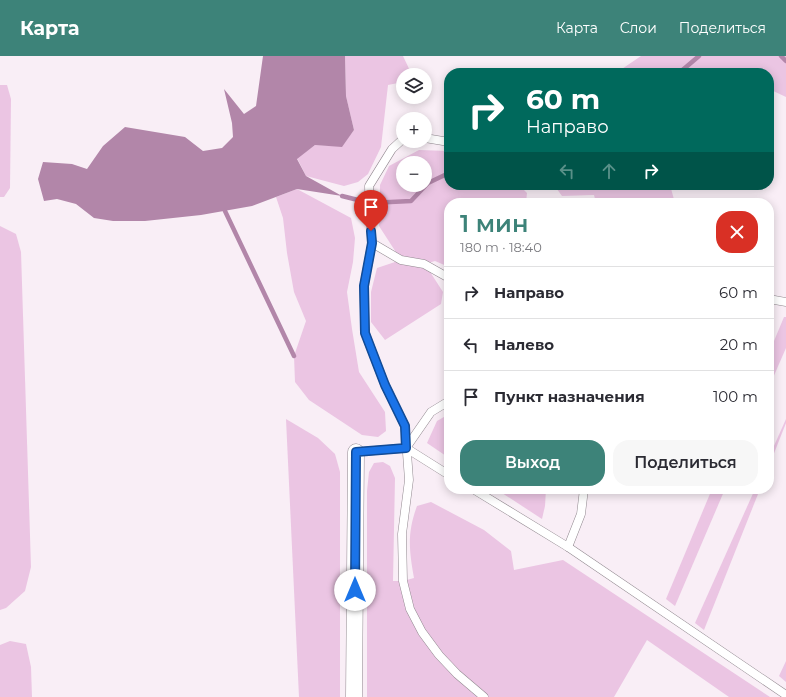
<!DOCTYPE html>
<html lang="ru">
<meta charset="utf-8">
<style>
body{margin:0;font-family:Montserrat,sans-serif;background:#f7f7f7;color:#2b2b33;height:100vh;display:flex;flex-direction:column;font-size:15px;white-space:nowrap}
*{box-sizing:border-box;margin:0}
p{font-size:13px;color:#7c7c81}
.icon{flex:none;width:22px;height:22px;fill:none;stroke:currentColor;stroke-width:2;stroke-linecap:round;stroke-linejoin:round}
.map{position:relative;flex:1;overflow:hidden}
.details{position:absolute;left:444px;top:142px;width:330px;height:296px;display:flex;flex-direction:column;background:#fff;border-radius:16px;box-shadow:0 2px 10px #0003}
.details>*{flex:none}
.top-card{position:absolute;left:444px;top:12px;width:330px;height:122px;border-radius:16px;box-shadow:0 2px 10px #0003;background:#00695c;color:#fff;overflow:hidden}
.controls{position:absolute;left:396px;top:12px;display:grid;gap:8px}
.controls a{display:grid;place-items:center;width:36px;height:36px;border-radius:50%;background:#fff;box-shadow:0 2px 10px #0003;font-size:20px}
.pin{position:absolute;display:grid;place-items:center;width:34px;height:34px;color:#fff;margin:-41px -17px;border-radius:50% 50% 50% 0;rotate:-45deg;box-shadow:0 0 4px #0007}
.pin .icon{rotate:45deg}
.me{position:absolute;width:44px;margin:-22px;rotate:0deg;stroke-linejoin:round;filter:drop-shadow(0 0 3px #0008)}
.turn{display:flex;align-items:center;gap:14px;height:84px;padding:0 16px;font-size:18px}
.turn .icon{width:52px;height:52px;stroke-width:2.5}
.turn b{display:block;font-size:28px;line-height:34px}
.lanes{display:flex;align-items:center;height:38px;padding:0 16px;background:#0003;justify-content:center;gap:20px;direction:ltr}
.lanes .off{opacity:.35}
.round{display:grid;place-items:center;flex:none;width:42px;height:42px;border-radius:16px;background:#f7f7f7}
.summary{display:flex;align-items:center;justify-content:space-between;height:68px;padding:0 16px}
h1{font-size:24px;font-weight:600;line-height:30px;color:#3d8379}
.action{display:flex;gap:8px;margin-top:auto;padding:8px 16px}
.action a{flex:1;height:46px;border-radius:16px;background:#3d8379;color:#fff;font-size:16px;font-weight:600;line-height:46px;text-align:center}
.action a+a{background:#f7f7f7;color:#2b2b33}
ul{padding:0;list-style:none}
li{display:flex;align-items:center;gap:12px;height:52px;padding:0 16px;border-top:1px solid #e1e1e2}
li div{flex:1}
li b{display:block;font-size:15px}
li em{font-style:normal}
header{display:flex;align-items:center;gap:24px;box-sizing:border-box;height:56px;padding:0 20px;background:#3d8379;color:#fff}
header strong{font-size:19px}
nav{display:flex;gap:22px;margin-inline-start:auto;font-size:14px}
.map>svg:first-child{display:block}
</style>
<header>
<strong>Карта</strong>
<nav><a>Карта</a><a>Слои</a><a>Поделиться</a></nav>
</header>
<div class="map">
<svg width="786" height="641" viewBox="0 0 786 641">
<rect width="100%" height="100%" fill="#f9eef6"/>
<g fill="#ebc5e3" fill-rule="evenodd">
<polygon points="345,0 403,0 412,19 403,19 403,26 388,29 381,91 368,118 358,126 344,130 306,120 297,102 315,89 342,90 354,74 346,40"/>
<polygon points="641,0 786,0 786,41 769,33 769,17 616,17"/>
<polygon points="0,29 7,29 11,43 10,132 4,141 0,141"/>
<path d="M 419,94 L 449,95 L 449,129 L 519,129 L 527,137 L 526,147 L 449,147 L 449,211 L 435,205 L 425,208 L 443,236 L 441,248 L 385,284 L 371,266 L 371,236 L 377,212 L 401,204 L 379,170 L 380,129 L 389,110 ZM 403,107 L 425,107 L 425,129 L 403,129 Z"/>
<polygon points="554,129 670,129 675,147 596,147 594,139 562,140"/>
<polygon points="297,133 351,162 355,182 353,206 347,236 352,273 359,316 385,356 386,375 378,381 362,379 309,344 295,326 294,300 306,265 294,236 287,197 283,162 276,141"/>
<polygon points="0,170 16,178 21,196 31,511 25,535 6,552 0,554"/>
<polygon points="784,261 786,261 786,292 769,331 769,297"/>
<polygon points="449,358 449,402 427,387 437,365"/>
<polygon points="286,363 318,382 335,398 340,416 340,641 299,641"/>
<polygon points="786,363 786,367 769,410 769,401"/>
<path d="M 383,406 L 390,410 L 395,422 L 393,525 L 403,525 L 414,522 C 409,494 407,477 417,450 L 431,446 L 484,474 L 511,495 L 514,514 L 563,504 L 770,641 L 729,641 L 647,584 L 614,641 L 367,641 L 367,435 L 369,416 L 374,407 Z"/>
<polygon points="496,433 546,433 545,450 542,463"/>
<polygon points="712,433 725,433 675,550 666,543"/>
<polygon points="755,433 760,433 704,574 695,567"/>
<polygon points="10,585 26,588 31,611 32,641 0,641 0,589"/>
<polygon points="786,605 786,626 779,620"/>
</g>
<polygon fill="#b286a9" points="263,0 345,0 346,40 354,74 342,91 315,89 297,103 306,120 342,140 297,133 252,150 201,159 145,165 113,165 94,162 76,148 57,143 44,145 38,123 43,106 72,108 87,113 103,90 125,71 185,81 203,95 222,92 233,81 232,67 224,33 244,58 256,50"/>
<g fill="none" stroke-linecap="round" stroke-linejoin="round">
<g stroke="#b286a9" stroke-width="4.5">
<polyline points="781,0 786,5"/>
<polyline points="679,17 699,0"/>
<polyline points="342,140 370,147 411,145 428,127 449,117"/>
<polyline points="225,155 294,300"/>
</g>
<g stroke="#91888f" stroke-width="9">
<g id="lane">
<polyline points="425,82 449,86"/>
<polyline points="403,83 392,93 369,130 370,163 372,187 364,230 365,277 385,329 405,370 409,424 402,478 403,525 410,553 422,576 439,599 457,618 484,641"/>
<polyline points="372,187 401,204 424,208 449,222"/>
<polyline points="769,243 786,246"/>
<polyline points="406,392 449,419"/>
<polyline points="356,396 406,392 431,356 449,345"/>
<polyline points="473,433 568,491 786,639"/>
<polyline points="568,491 581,458 584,433"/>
</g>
</g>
<g stroke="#91888f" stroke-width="17">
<polyline id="street" points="354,641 356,396"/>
</g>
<use href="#lane" stroke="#fff" stroke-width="8"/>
<use href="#street" stroke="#fff" stroke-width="16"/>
</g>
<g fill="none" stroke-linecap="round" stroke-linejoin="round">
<g stroke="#114b97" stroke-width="10">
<polyline id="route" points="355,534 356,396 406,392 405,370 385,329 365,277 364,230 372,187 371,175"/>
</g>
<use href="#route" stroke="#1a73e8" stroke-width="7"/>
</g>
</svg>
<div class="controls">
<a><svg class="icon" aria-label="layers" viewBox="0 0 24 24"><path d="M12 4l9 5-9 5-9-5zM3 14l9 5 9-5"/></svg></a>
<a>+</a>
<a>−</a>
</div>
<div class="pin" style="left:371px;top:175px;background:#d93025"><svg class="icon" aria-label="arrive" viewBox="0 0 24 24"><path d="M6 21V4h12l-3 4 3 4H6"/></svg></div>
<svg class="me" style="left:355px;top:534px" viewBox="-20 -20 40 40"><circle r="19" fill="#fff"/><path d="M0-13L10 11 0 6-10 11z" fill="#1a73e8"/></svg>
<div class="top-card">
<div class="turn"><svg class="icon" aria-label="right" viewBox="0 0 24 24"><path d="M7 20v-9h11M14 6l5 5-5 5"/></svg><div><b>60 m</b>Направо</div></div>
<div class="lanes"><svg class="icon off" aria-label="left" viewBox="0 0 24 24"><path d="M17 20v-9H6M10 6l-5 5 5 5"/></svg><svg class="icon off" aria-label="ahead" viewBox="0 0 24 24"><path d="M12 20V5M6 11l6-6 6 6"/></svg><svg class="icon" aria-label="right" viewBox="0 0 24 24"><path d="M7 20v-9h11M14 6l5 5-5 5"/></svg></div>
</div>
<section class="details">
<div class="summary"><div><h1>1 мин</h1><p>180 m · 18:40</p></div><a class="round" style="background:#d93025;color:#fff"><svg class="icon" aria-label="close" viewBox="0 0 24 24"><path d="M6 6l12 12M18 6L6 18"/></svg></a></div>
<ul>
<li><svg class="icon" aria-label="right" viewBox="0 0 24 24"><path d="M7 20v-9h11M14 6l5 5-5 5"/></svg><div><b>Направо</b></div><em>60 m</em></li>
<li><svg class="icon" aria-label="left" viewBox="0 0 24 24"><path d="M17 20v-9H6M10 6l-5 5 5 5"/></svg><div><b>Налево</b></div><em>20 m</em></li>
<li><svg class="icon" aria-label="arrive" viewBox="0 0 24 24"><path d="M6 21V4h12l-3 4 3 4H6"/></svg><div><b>Пункт назначения</b></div><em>100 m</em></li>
</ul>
<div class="action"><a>Выход</a><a>Поделиться</a></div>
</section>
</div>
